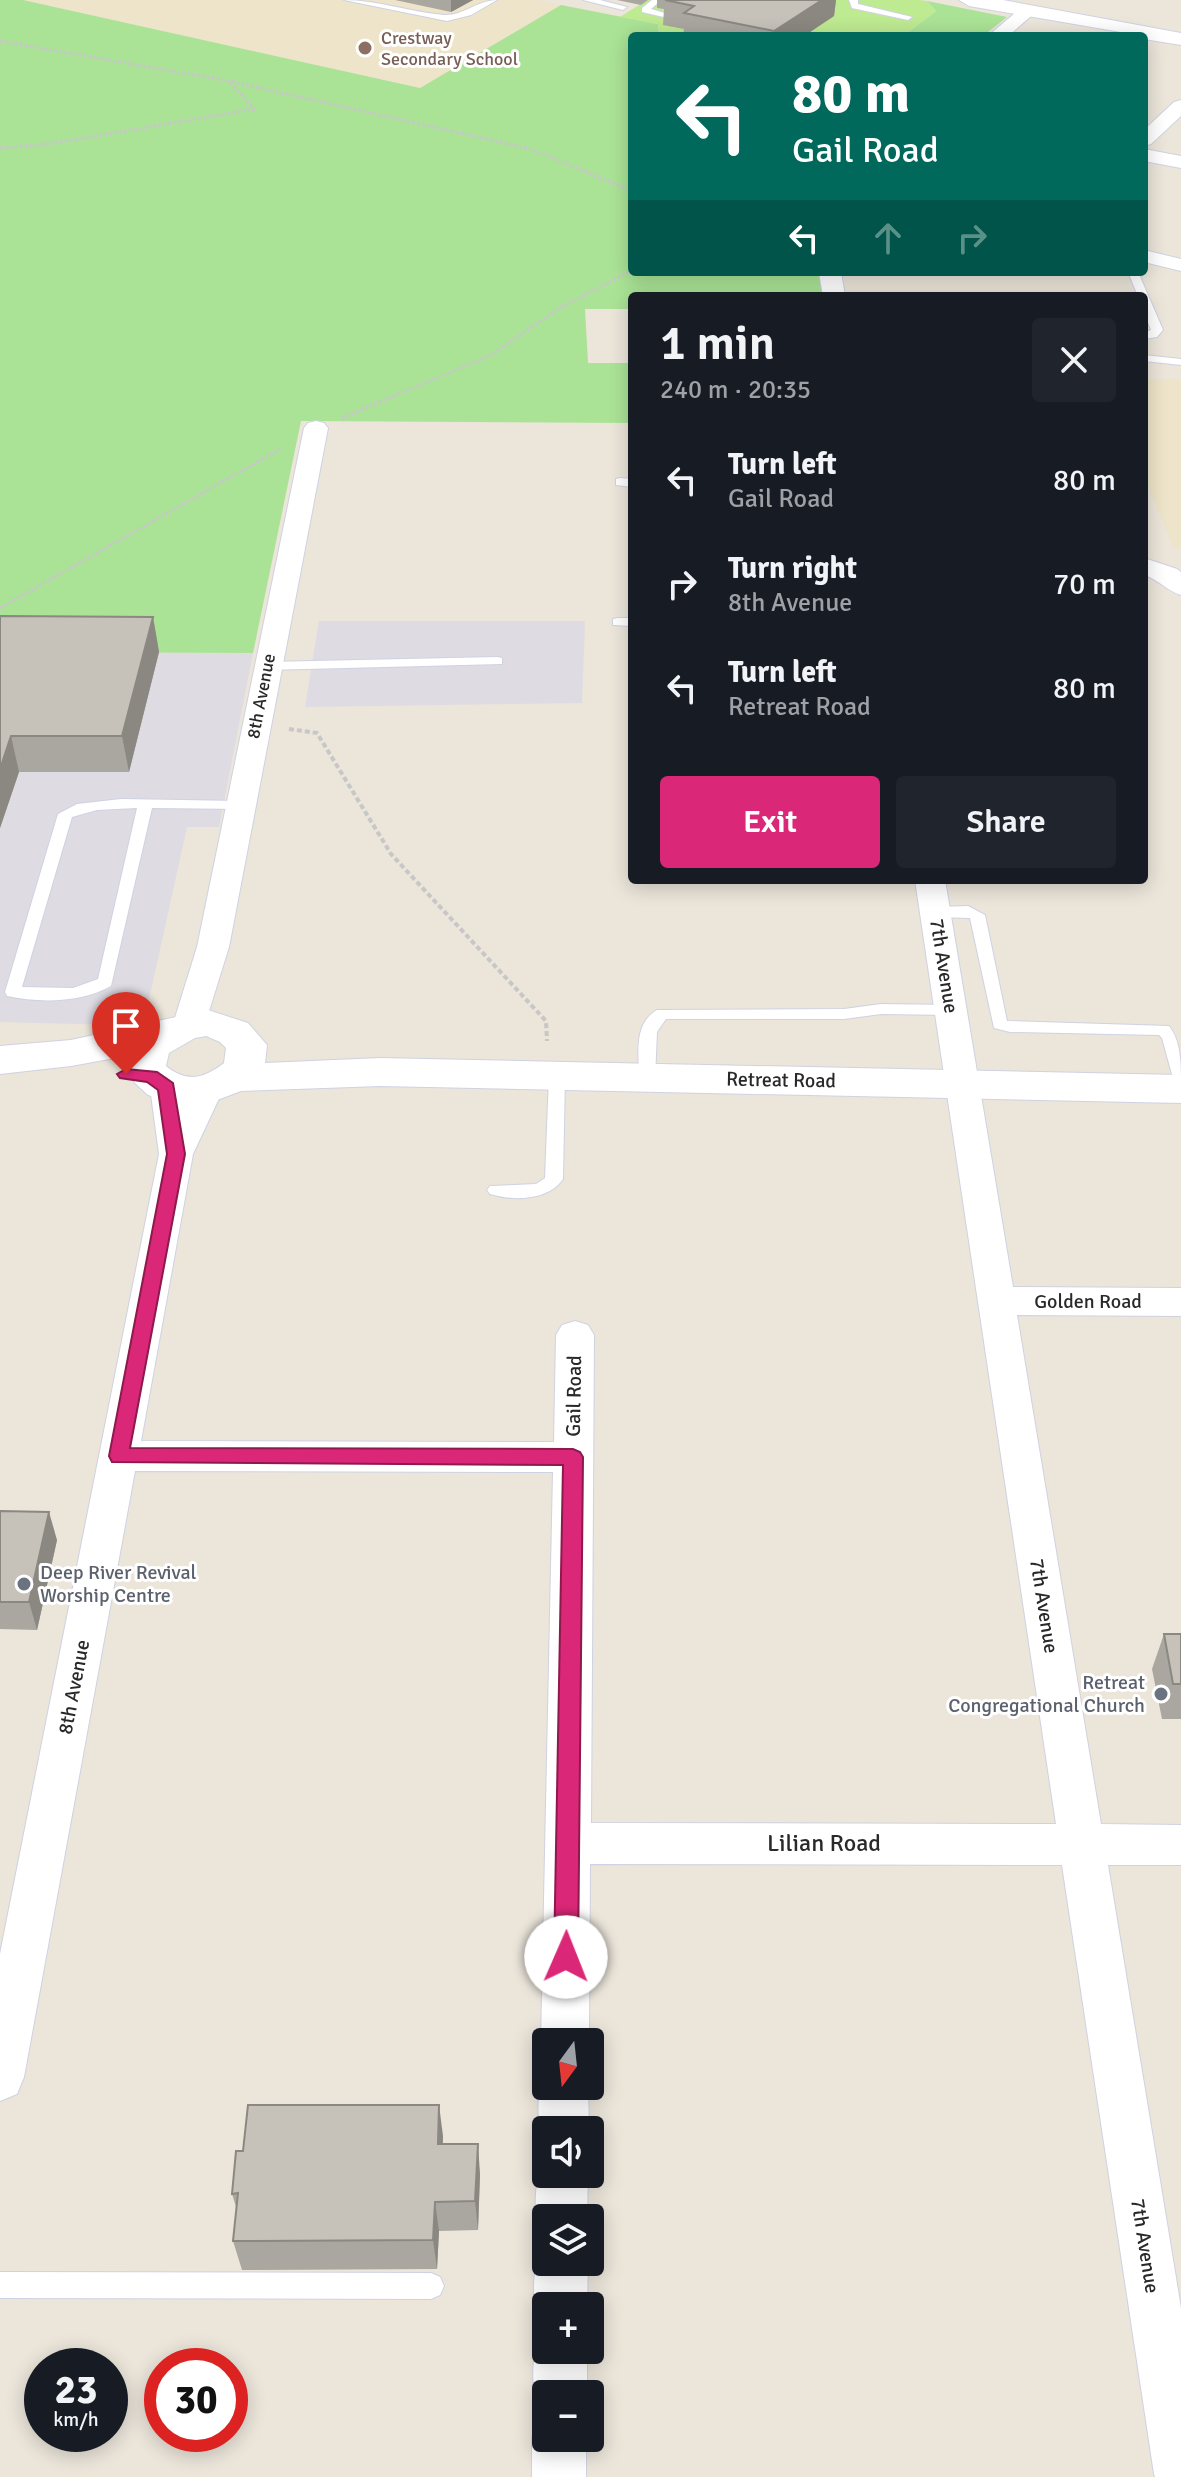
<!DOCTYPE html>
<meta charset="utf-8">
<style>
body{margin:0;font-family:Signika,sans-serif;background:#20242c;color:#f1f3f6;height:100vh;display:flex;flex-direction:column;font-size:30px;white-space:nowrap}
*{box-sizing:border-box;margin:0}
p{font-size:26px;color:#9ea1a6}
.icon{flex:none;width:44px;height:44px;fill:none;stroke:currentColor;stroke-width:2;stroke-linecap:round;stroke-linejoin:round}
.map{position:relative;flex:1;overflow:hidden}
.sheet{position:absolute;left:628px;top:292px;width:520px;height:592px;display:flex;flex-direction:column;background:#171b24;border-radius:8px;box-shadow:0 4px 20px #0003}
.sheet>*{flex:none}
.top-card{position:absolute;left:628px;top:32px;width:520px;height:244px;border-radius:8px;box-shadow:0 4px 20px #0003;background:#00695c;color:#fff;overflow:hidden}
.needle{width:52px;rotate:195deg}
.tools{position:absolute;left:532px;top:2028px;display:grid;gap:16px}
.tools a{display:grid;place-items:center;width:72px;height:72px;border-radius:8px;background:#171b24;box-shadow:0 4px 20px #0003;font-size:40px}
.speed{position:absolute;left:24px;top:2348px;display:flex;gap:16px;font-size:40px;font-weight:700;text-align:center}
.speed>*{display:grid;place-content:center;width:104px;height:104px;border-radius:50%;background:#171b24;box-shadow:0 4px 20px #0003;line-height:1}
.speed small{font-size:20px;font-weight:400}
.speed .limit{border:12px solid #d22;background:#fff;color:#111}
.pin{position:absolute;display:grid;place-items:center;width:68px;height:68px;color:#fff;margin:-82px -34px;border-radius:50% 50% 50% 0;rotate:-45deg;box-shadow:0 0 8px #0007}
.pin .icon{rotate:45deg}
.me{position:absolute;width:88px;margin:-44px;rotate:1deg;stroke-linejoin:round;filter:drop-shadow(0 0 6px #0008)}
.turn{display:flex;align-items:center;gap:28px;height:168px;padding:0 32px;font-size:36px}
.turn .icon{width:104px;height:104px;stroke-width:2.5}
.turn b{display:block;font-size:56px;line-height:68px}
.lanes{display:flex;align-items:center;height:76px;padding:0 32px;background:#0003;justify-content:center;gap:40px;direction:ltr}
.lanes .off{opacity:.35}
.round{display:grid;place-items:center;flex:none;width:84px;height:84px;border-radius:8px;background:#20242c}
.overview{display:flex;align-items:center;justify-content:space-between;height:136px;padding:0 32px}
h1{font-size:48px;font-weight:600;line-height:60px}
.primary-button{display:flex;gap:16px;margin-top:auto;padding:16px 32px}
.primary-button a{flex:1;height:92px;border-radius:8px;background:#db2777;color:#fff;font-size:32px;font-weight:600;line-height:92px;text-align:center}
.primary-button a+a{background:#20242c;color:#f1f3f6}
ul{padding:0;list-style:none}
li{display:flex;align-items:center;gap:24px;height:104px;padding:0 32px}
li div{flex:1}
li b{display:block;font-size:30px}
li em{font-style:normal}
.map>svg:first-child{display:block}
</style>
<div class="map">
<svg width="1181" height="2477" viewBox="0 0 1181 2477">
<rect width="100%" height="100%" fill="#ebe5da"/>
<g fill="#dedbe3">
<polygon points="319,621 585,621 582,703 305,707"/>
<polygon points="0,652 253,653 219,827 187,827 147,1008 116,1025 0,1022"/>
</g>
<g fill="#ede4c9">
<polygon points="24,0 536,0 561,5 420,88"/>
<polygon points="1144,379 1181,379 1181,549 1174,549 1144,476"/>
</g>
<g fill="#aae396">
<polygon points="0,0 23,0 420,88 561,5 658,24 659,36 632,36 632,272 825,272 829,296 632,296 632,309 585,309 588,363 632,363 632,423 301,421 253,653 0,652"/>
<polygon points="927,1 1007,17 983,36 903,36 936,11"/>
</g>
<polygon fill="#beea91" points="647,0 919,0 927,1 936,11 903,36 659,36 658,24 620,17"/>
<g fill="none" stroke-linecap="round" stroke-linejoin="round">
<g stroke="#cfd2e2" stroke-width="2">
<g id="service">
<path d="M 344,0 C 378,0 410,12 444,15 C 463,16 478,0 497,0 L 471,15 L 447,21 Z"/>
<polygon points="583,0 600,0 627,7 623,10"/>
<polygon points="652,0 661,0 651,9 668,14 668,18 642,12 642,8"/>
<polygon points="849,0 858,0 858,4 912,17 908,20 852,8"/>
<polygon points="1128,272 1138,272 1163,330 1157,337 1144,339 1144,333 1151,330 1144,312 1144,296 1138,296"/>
<polygon points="1144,355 1181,359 1181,365 1144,361"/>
<polygon points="620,478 632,479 632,487 616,485 616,479"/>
<polygon points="618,618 632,618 632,626 613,625 613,619"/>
<polygon points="497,657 502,658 502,664 267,670 260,666 267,662"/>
<path d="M 121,799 L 241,801 L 248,805 L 241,809 L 152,808 L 111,986 C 82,1003 39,1003 7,996 L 5,992 L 58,814 L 77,804 ZM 137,808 L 98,979 L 73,988 L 22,987 L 72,817 L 97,810 Z"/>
<path d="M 968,906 L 985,915 L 1007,1021 L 1169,1026 C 1181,1041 1181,1063 1181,1084 L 1173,1078 L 1162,1038 L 1159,1035 L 1010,1032 L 994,1028 L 970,918 L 935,917 L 927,912 L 935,907 Z"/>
<path d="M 881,1004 L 951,1005 L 959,1010 L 951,1015 L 881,1014 L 844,1019 L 666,1019 L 657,1032 L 655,1078 L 647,1084 L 639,1078 C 639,1054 633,1024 657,1010 L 844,1009 Z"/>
<path d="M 557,1070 L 565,1076 L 563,1179 C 548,1201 513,1201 490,1194 L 487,1190 L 490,1186 L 536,1184 L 545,1178 L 549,1076 Z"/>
<polygon points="0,2272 431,2273 440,2277 444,2286 440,2295 431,2299 0,2298"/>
</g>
</g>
<g stroke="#cfd2e2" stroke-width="2">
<g id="minor">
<polygon points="1028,6 1037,11 1008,36 988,36 1022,7"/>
<polygon points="1181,100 1181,116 1151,144 1144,146 1144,130 1174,102"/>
<polygon points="1144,149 1181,156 1181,168 1144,161"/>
<polygon points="1144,250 1181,259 1181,271 1144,262"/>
<polygon points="819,272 841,272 845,296 823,296"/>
<polygon points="316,421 324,423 328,428 229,947 205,1024 201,1032 189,1035 177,1032 173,1024 197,947 304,428 308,423"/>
<path d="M 1144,558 L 1177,569 L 1181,572 L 1181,595 C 1167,591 1158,579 1144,575 Z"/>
<polygon points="915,880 945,880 1013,1287 1181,1288 1181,1316 1017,1315 1101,1824 1181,1825 1181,1865 1108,1865 1181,2308 1181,2477 1155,2477 1154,2474 1062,1865 590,1864 589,2042 546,2042 546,2054 541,2042 553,1472 135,1471 24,2077 17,2094 0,2101 0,1954 159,1154 150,1087 155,1079 167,1076 179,1079 185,1098 194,1082 206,1079 218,1082 223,1090 193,1154 141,1441 554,1442 556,1335 562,1325 575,1321 588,1325 594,1335 591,1823 1056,1824"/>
<path d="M 546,2071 L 546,2086 L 588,2086 L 589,2130 L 546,2130 L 546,2146 C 536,2123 536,2094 546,2071 Z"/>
<path d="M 545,2156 L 546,2174 L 588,2174 L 587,2218 L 546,2218 L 546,2237 C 530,2216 535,2180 545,2156 Z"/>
<path d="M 546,2243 L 546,2262 L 588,2262 L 587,2306 L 546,2306 L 546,2326 C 528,2309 532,2261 546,2243 Z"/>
<path d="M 546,2330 L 546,2350 L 587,2350 L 587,2394 L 546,2394 L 546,2415 L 541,2413 C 530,2386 531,2358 542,2331 Z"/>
<polygon points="546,2416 546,2438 586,2438 586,2477 532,2477 532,2438 540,2419"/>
</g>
</g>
<g stroke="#cfd2e2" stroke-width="2">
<g id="secondary">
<polygon points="959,0 1003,0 1181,33 1181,45 1144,39 1144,36 969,6"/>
<path d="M 208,1010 L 248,1023 L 267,1045 L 265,1063 L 380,1058 L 1181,1075 L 1181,1103 L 380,1086 L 241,1091 L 204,1105 L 183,1106 L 148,1095 L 135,1083 L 124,1063 L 126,1056 L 71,1066 L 0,1074 L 0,1046 L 71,1040 ZM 206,1036 L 220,1042 L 226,1048 L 224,1063 C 203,1079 187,1083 166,1066 L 169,1053 L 195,1038 Z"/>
</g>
</g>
<g stroke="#c7c7c7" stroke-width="3" stroke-dasharray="3 2" stroke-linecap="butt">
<polyline points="0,41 229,81 531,149 632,191"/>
<polyline points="0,148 55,143 254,109 229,81"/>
<polyline points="342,418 491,355 558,309 632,270"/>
<polyline points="0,608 280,449"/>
</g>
<polyline stroke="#c7c7c7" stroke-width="4" stroke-dasharray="5 3" stroke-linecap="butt" points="289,729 317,733 391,854 546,1021 547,1041"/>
<use href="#service" fill="#fff" fill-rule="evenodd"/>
<use href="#minor" fill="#fff" fill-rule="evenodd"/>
<use href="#secondary" fill="#fff" fill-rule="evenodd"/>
</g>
<g fill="#aaa7a0">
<polygon points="395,0 473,0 451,12"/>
<polygon points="617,0 648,0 641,5"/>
<polygon points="657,0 836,0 834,16 804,36 683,36 684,29 663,25 664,9 657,8"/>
<polygon points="0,616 153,617 159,652 129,772 19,772 0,828"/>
<polygon points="0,1511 57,1540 37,1630 0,1629"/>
<polygon points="1164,1634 1181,1634 1181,1719 1162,1719 1152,1669"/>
<polygon points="443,2136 443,2144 480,2174 478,2230 439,2231 437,2269 242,2270 233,2241 237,2210 232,2194 243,2151"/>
</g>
<g fill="#8b8882">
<polygon points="451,0 473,0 451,12"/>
<polygon points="818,0 836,0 834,16 804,36 773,36 774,31"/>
<polygon points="153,617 159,652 129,772 122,736"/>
<polygon points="11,736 19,772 0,828 0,769"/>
<polygon points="49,1512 57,1540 37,1630 29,1602"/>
<polygon points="439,2105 443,2136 441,2174 438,2144"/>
<polygon points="478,2144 480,2174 478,2230 475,2201"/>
<polygon points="435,2202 439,2231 437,2269 433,2240"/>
</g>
<g fill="#c6c2ba" stroke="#8b8882" stroke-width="2">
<polygon points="665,0 822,0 774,31 684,13 694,6"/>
<polygon points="0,616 153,617 122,736 11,736 0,769"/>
<polygon points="0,1511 49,1512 29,1602 0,1602"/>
<polygon points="1164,1634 1181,1634 1181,1684 1173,1684"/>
<polygon points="248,2105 439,2105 438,2144 478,2144 475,2201 435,2202 433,2240 233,2241 238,2193 232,2194 236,2151 243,2151"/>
</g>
<polygon fill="#db2777" stroke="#8e194d" stroke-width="2" points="126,1069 157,1072 173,1083 185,1154 130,1448 573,1449 580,1452 583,1457 578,1957 574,1964 566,1968 558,1964 554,1957 563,1465 112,1462 109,1456 167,1154 158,1090 147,1082 120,1078 117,1074"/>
<circle fill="#8d6e63" stroke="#fff" stroke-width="3" cx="365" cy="48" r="8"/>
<g fill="#6b7280" stroke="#fff" stroke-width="3">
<circle cx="24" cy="1584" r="8"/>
<circle cx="1161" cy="1694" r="8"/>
</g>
<g text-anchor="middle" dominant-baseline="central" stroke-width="6" stroke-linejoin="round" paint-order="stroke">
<g font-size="18" fill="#785e54" stroke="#fff" text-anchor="start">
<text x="381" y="38">Crestway<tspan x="381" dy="21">Secondary School</tspan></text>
</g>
<g font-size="18" fill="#292929" stroke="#fff">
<text transform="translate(261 696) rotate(-79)">8th Avenue</text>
</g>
<g font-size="20" fill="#292929" stroke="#fff">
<text transform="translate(944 966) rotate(81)">7th Avenue</text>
<text transform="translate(781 1080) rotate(1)">Retreat Road</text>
<text x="1088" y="1301">Golden Road</text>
<text transform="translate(574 1396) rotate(-89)">Gail Road</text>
<text transform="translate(1044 1606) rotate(81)">7th Avenue</text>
<text transform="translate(74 1687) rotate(-79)">8th Avenue</text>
<text transform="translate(1145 2246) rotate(81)">7th Avenue</text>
</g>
<g font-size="20" fill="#5b616d" stroke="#fff" text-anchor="start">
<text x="40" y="1572">Deep River Revival<tspan x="40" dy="23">Worship Centre</tspan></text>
<text x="1145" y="1682" text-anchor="end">Retreat<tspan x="1145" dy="23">Congregational Church</tspan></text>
</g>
<g font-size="24" fill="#292929" stroke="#fff">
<text x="824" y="1843">Lilian Road</text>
</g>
</g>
</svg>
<div class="tools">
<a><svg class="needle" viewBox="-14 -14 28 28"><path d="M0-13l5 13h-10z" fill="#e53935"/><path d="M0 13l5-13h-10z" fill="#9ea1a6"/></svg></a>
<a><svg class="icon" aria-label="sound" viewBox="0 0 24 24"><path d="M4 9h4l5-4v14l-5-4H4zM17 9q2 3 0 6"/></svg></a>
<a><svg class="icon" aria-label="layers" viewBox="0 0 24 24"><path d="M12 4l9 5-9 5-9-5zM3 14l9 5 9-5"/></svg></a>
<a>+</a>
<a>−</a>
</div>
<div class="speed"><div>23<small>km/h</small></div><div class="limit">30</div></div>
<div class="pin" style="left:126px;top:1074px;background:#d93025"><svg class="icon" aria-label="arrive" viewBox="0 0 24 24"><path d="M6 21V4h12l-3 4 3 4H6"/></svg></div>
<svg class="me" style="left:566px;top:1957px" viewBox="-20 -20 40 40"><circle r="19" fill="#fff"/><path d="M0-13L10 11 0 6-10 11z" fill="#db2777"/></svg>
<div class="top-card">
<div class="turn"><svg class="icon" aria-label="left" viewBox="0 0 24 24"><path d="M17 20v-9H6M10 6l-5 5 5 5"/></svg><div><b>80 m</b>Gail Road</div></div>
<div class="lanes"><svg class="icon" aria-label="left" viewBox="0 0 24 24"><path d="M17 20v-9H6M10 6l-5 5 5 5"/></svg><svg class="icon off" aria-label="ahead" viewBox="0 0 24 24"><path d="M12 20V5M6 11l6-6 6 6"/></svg><svg class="icon off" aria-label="right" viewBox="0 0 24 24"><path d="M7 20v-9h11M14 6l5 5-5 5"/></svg></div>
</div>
<section class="sheet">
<div class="overview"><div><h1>1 min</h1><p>240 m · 20:35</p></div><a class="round"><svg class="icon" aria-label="close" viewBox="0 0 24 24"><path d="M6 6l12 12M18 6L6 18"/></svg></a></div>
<ul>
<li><svg class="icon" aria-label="left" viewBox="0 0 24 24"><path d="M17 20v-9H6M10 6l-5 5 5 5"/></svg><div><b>Turn left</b><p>Gail Road</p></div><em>80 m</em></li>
<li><svg class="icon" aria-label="right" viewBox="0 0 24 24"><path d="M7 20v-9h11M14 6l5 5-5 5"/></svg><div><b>Turn right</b><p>8th Avenue</p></div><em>70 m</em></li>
<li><svg class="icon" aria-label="left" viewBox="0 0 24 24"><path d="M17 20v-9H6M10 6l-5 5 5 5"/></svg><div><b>Turn left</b><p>Retreat Road</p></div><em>80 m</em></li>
</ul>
<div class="primary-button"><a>Exit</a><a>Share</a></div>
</section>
</div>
